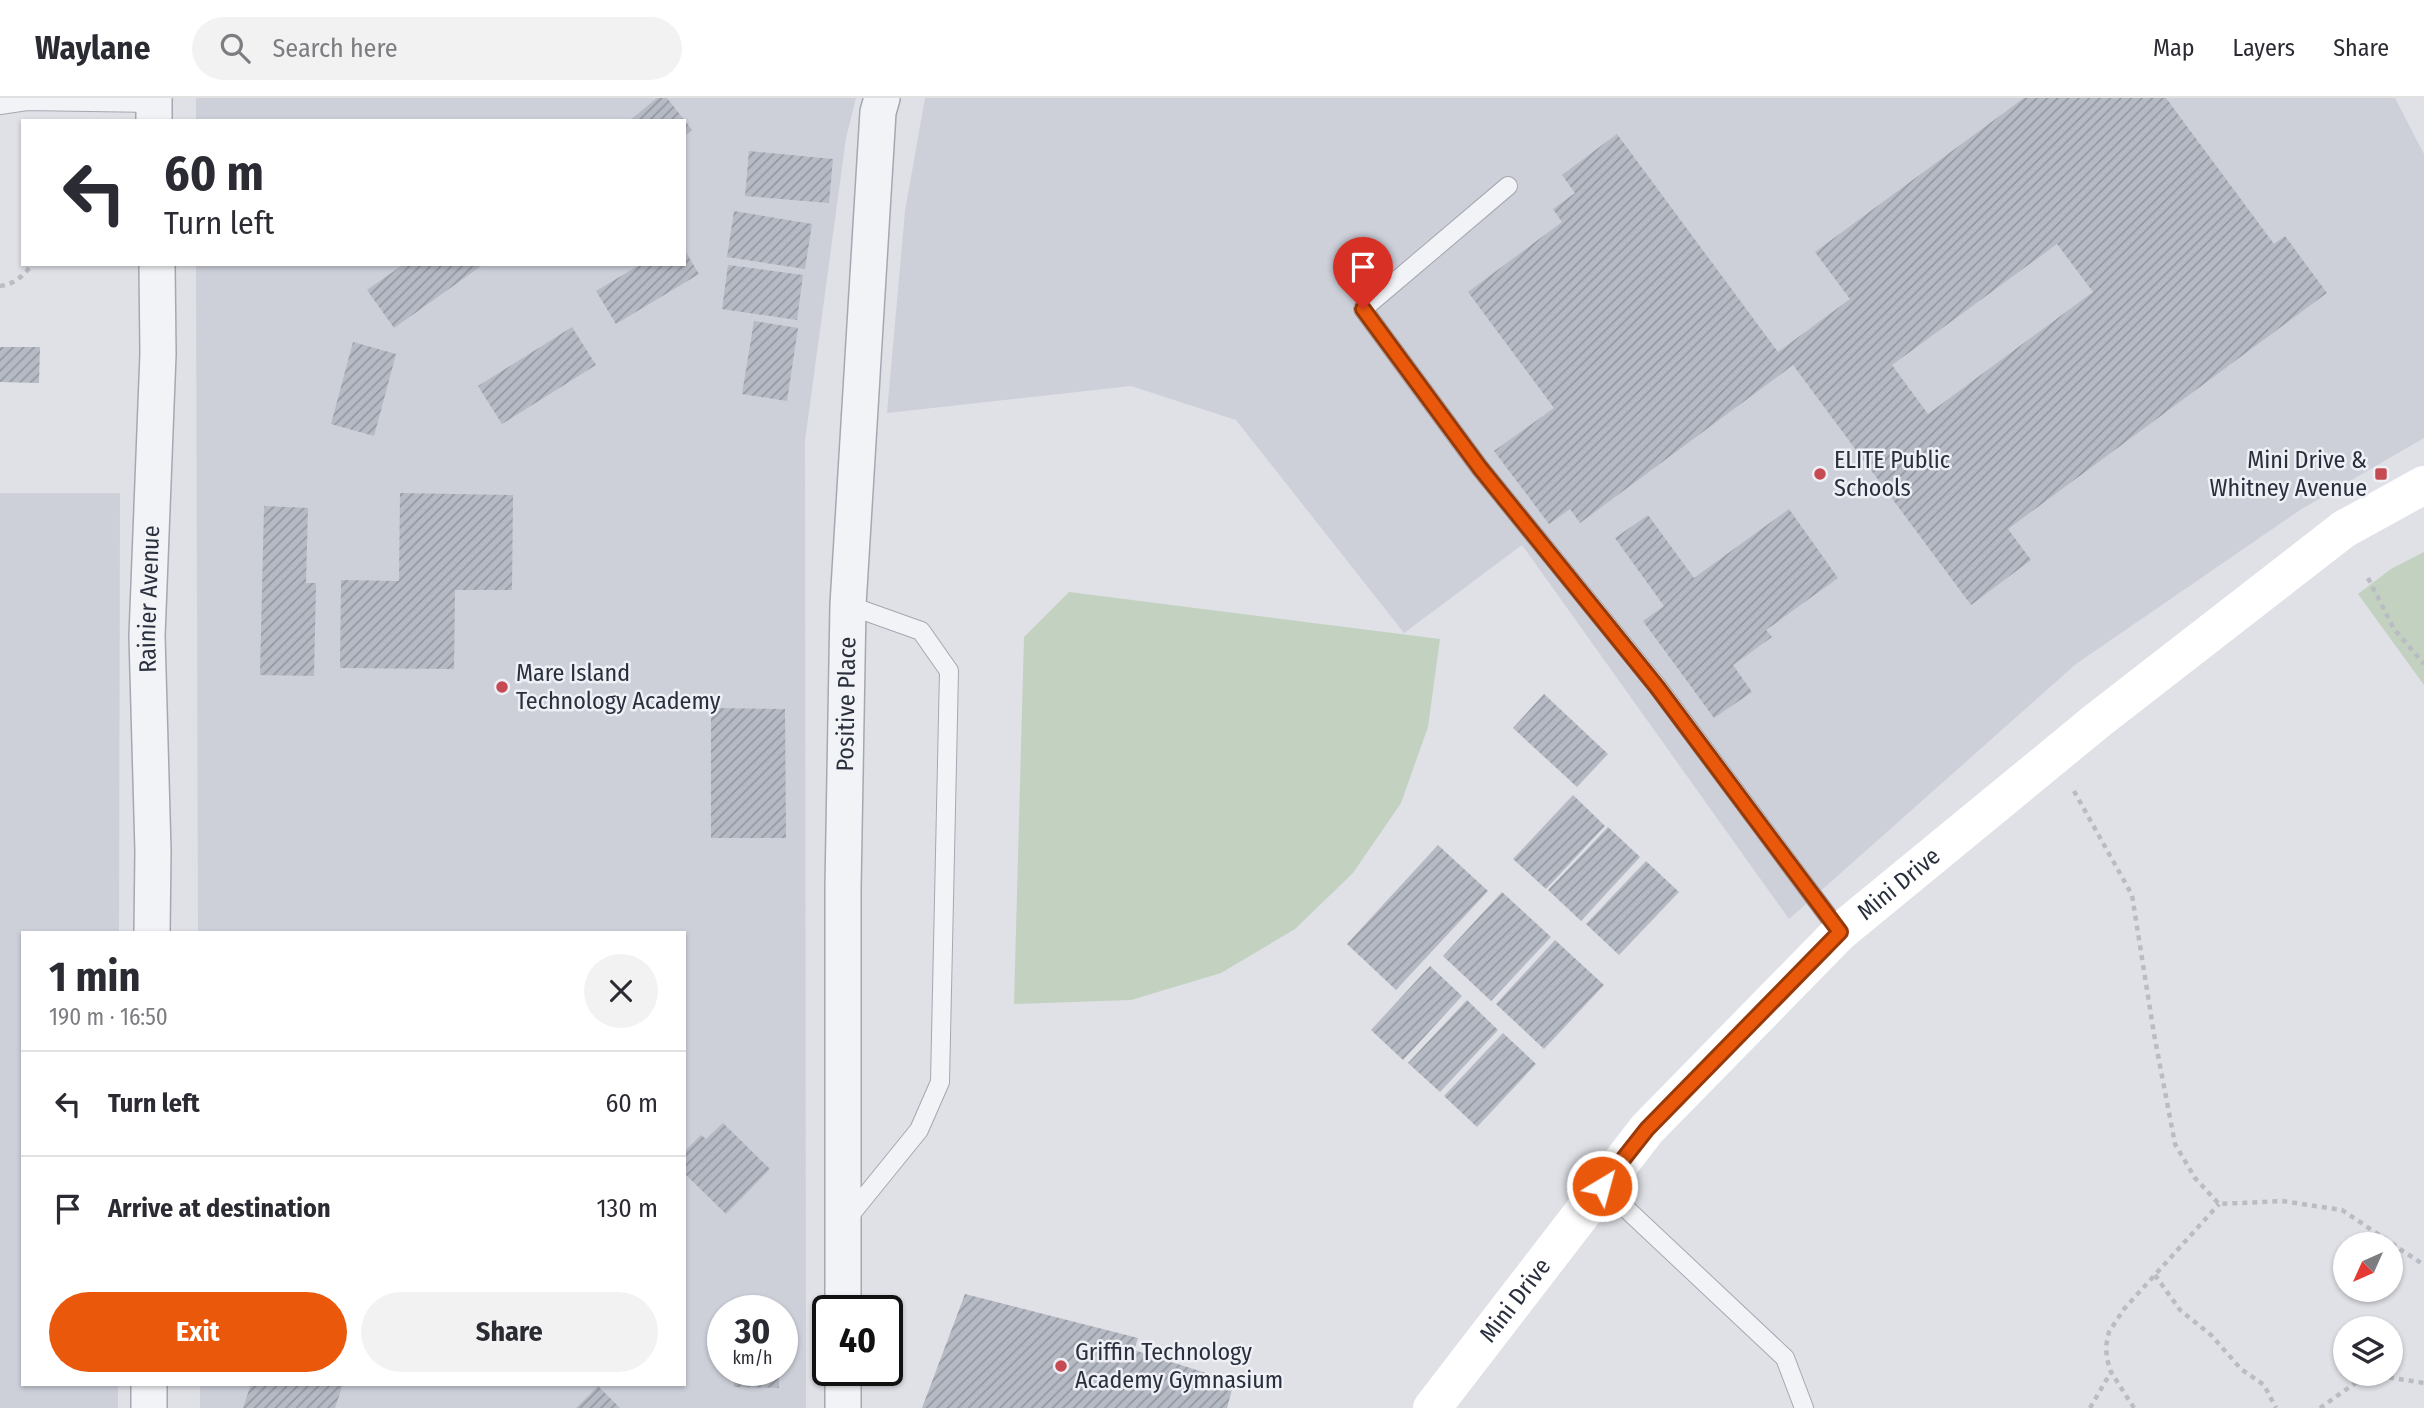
<!DOCTYPE html>
<meta charset="utf-8">
<style>
body{margin:0;font-family:"Fira Sans Condensed",sans-serif;background:#f2f2f3;color:#2b2b33;height:100vh;display:flex;flex-direction:column;font-size:26px;white-space:nowrap}
*{box-sizing:border-box;margin:0}
p{font-size:23px;color:#7c7c81}
.icon{flex:none;width:38px;height:38px;fill:none;stroke:currentColor;stroke-width:2;stroke-linecap:round;stroke-linejoin:round}
.map{position:relative;flex:1;overflow:hidden}
.side{position:absolute;left:21px;top:833px;width:665px;height:455px;display:flex;flex-direction:column;background:#fff;border-radius:0px;box-shadow:0 2px 5px #0004}
.side>*{flex:none}
.banner{position:absolute;left:21px;top:21px;width:665px;height:147px;border-radius:0px;box-shadow:0 2px 5px #0004;background:#fff;color:#2b2b33;overflow:hidden}
.needle{width:46px;rotate:225deg}
.controls{position:absolute;left:2333px;top:1134px;display:grid;gap:14px}
.controls a{display:grid;place-items:center;width:70px;height:70px;border-radius:50%;background:#fff;box-shadow:0 2px 5px #0004;font-size:35px}
.speed{position:absolute;left:707px;top:1197px;display:flex;gap:14px;font-size:35px;font-weight:700;text-align:center}
.speed>*{display:grid;place-content:center;width:91px;height:91px;border-radius:50%;background:#fff;box-shadow:0 2px 5px #0004;line-height:1}
.speed small{font-size:18px;font-weight:400}
.speed .limit{border:4px solid #111;border-radius:10px;background:#fff;color:#111}
.pin{position:absolute;display:grid;place-items:center;width:60px;height:60px;color:#fff;margin:-72px -30px;border-radius:50% 50% 50% 0;rotate:-45deg;box-shadow:0 0 7px #0007}
.pin .icon{rotate:45deg}
.me{position:absolute;width:77px;margin:-38px;rotate:37deg;stroke-linejoin:round;filter:drop-shadow(0 0 5px #0008)}
.turn{display:flex;align-items:center;gap:24px;height:147px;padding:0 28px;font-size:32px}
.turn .icon{width:91px;height:91px;stroke-width:2.5}
.turn b{display:block;font-size:49px;line-height:60px}
.round{display:grid;place-items:center;flex:none;width:74px;height:74px;border-radius:37px;background:#f2f2f3}
.overview{display:flex;align-items:center;justify-content:space-between;height:119px;padding:0 28px}
h1{font-size:42px;font-weight:700;line-height:52px}
.action{display:flex;gap:14px;margin-top:auto;padding:14px 28px}
.action a{flex:1;height:80px;border-radius:42px;background:#ea580c;color:#fff;font-size:28px;font-weight:700;line-height:80px;text-align:center}
.action a+a{background:#f2f2f3;color:#2b2b33}
ul{padding:0;list-style:none}
li{display:flex;align-items:center;gap:21px;height:105px;padding:0 28px;border-top:2px solid #e1e1e2}
li div{flex:1}
li b{display:block;font-size:26px}
li em{font-style:normal}
header{display:flex;align-items:center;gap:42px;box-sizing:border-box;height:98px;padding:0 35px;background:#fff;border-bottom:2px solid #e1e1e2}
header strong{font-size:33px}
nav{display:flex;gap:38px;margin-inline-start:auto;font-size:24px}
.search{width:490px;height:63px;background:#f2f2f3;display:flex;align-items:center;gap:18px;box-sizing:border-box;padding:0 24px;border-radius:38px;color:#7c7c81;font-size:26px}
.map>svg:first-child{display:block}
</style>
<header>
<strong>Waylane</strong>
<div class="search"><svg class="icon" aria-label="search" viewBox="0 0 24 24"><circle cx="10" cy="10" r="6"/><path d="M15 15l6 6"/></svg>Search here</div>
<nav><a>Map</a><a>Layers</a><a>Share</a></nav>
</header>
<div class="map">
<svg width="2424" height="1310" viewBox="0 0 2424 1310">
<defs>
<pattern id="building-hatch" width="6" height="6" patternUnits="userSpaceOnUse" patternTransform="scale(1.75)"><rect width="6" height="6" fill="#b6bac4"/><path d="M-1 1l2-2M0 6l6-6M5 7l2-2" fill="none" stroke="#9498a0"/></pattern>
</defs>
<rect width="100%" height="100%" fill="#dfe1e7"/>
<g fill="#cdd0d9" fill-rule="evenodd">
<path d="M 196,0 L 856,0 L 846,40 L 805,343 L 806,1310 L 200,1310 L 200,1286 L 684,1286 L 684,835 L 198,835 L 196,166 L 684,166 L 684,23 L 196,23 ZM 723,1213 L 782,1213 L 782,1272 L 723,1272 Z"/>
<polygon points="925,0 2395,0 2424,56 2424,340 2300,412 2076,566 1789,821 1522,447 1404,535 1236,322 1131,288 887,315 905,113"/>
<polygon points="0,395 120,395 119,835 23,835 23,1286 118,1286 118,1310 0,1310"/>
</g>
<g fill="#c3d1c0">
<polygon points="2424,454 2424,587 2358,496 2391,471"/>
<polygon points="1069,494 1440,541 1428,629 1401,705 1353,775 1295,831 1221,875 1131,902 1014,906 1024,539"/>
</g>
<g fill="url(#building-hatch)" fill-rule="evenodd">
<polygon points="657,0 667,0 692,32 684,38 684,23 629,23"/>
<path d="M 2024,0 L 2166,0 L 2274,146 L 2285,138 L 2327,195 L 2008,431 L 2031,462 L 1971,507 L 1793,267 L 1580,425 L 1570,411 L 1549,426 L 1494,353 L 1554,310 L 1468,194 L 1562,124 L 1553,111 L 1575,95 L 1562,77 L 1617,36 L 1778,254 L 1850,201 L 1815,154 ZM 2057,146 L 2093,194 L 1928,316 L 1892,267 Z"/>
<polygon points="749,53 833,61 829,105 745,98"/>
<polygon points="734,113 812,126 805,171 727,159"/>
<polygon points="684,151 699,176 616,226 596,193 641,166 684,166"/>
<polygon points="404,166 484,166 394,230 367,192"/>
<polygon points="728,167 803,177 797,222 722,211"/>
<polygon points="754,223 798,230 787,303 742,296"/>
<polygon points="572,229 596,267 502,326 478,288"/>
<polygon points="353,244 396,256 374,338 331,326"/>
<polygon points="0,249 40,249 39,285 0,284"/>
<polygon points="400,395 513,397 512,492 455,492 454,571 340,570 341,482 399,483"/>
<polygon points="264,408 308,410 306,485 316,485 314,578 260,577"/>
<polygon points="1789,411 1838,480 1766,532 1772,539 1733,567 1752,594 1714,620 1643,523 1664,508 1615,440 1648,417 1694,480"/>
<polygon points="1544,596 1608,656 1577,689 1513,630"/>
<polygon points="711,610 785,611 786,740 711,740"/>
<polygon points="1573,697 1605,728 1546,791 1513,761"/>
<polygon points="1608,729 1640,759 1581,823 1548,792"/>
<polygon points="1438,747 1488,793 1396,892 1347,846"/>
<polygon points="1646,763 1679,794 1619,857 1586,826"/>
<polygon points="1502,794 1551,839 1491,903 1443,858"/>
<polygon points="1555,842 1604,887 1544,951 1496,906"/>
<polygon points="1430,868 1462,898 1403,962 1371,932"/>
<polygon points="1467,902 1498,932 1440,994 1408,965"/>
<polygon points="1503,935 1536,966 1477,1029 1444,998"/>
<polygon points="723,1025 770,1071 726,1116 684,1075 684,1054 701,1037 706,1041"/>
<polygon points="965,1196 1138,1240 1134,1252 1234,1284 1227,1310 922,1310"/>
<polygon points="736,1207 781,1208 780,1213 736,1213"/>
<polygon points="735,1272 779,1272 779,1290 734,1289"/>
<polygon points="251,1286 343,1286 335,1310 243,1310"/>
<polygon points="598,1288 620,1310 576,1310"/>
</g>
<g fill="none" stroke-linecap="round" stroke-linejoin="round">
<g stroke="#a5a8b1" stroke-width="20">
<g id="lane">
<polyline points="0,7 27,3 154,5"/>
<polyline points="1508,88 1363,211 1480,370 1657,588 1840,834"/>
<polyline points="1602,1088 1785,1260 1804,1310"/>
<polyline points="846,1122 919,1032 940,984 949,573 921,533 848,507"/>
</g>
</g>
<g stroke="#a5a8b1" stroke-width="38">
<g id="street">
<polyline points="154,0 154,23"/>
<path id="s1" d="M 152,835 L 153,753 L 147,538 L 158,256 L 157,166"/>
<path id="s2" d="M 843,1213 L 843,790 L 848,507 L 878,14 L 882,0"/>
<polyline points="149,1310 149,1286"/>
<polyline points="843,1310 843,1272"/>
</g>
</g>
<g stroke="#b9bcc2" stroke-width="4.5" stroke-dasharray="5 5" stroke-linecap="butt">
<path d="M 0,188 C 13,187 25,177 32,166"/>
<polyline points="2368,480 2394,531 2424,566"/>
<polyline points="2074,693 2132,797 2154,936 2175,1046 2195,1080 2219,1106 2282,1103 2342,1112 2424,1167"/>
<polyline points="2155,1177 2180,1212 2211,1237 2241,1271 2264,1287 2276,1310"/>
<polyline points="2090,1310 2111,1274"/>
<polyline points="2134,1310 2111,1274 2107,1261 2106,1248 2109,1234 2124,1211 2219,1106"/>
<polyline points="2320,1310 2368,1276 2424,1285"/>
</g>
<use href="#lane" stroke="#f1f3f6" stroke-width="18"/>
<use href="#street" stroke="#f1f3f6" stroke-width="35"/>
<path stroke="#fff" stroke-width="38" id="s3" d="M 1432,1310 L 1647,1031 L 1840,834 L 2098,622 L 2344,431 L 2424,387"/>
</g>
<g fill="none" stroke-linecap="round" stroke-linejoin="round">
<g stroke="#983908" stroke-width="18">
<polyline id="route" points="1363,211 1480,370 1657,589 1840,834 1647,1031 1602,1088"/>
</g>
<use href="#route" stroke="#ea580c" stroke-width="12"/>
</g>
<g fill="#c64a52" stroke="#eef0f5" stroke-width="2.5">
<circle cx="1820" cy="376" r="7"/>
<rect x="2374" y="369" width="14" height="14" rx="3.5"/>
<circle cx="502" cy="589" r="7"/>
<circle cx="1061" cy="1268" r="7"/>
</g>
<g text-anchor="middle" dominant-baseline="central" stroke-width="5" stroke-linejoin="round" paint-order="stroke">
<g font-size="24" fill="#292f3d" stroke="#eef0f5" text-anchor="start">
<text x="1834" y="362">ELITE Public<tspan x="1834" dy="28">Schools</tspan></text>
<text x="2367" y="362" text-anchor="end">Mini Drive &amp;<tspan x="2367" dy="28">Whitney Avenue</tspan></text>
<text x="516" y="575">Mare Island<tspan x="516" dy="28">Technology Academy</tspan></text>
<text x="1075" y="1254">Griffin Technology<tspan x="1075" dy="28">Academy Gymnasium</tspan></text>
</g>
<g font-size="24" fill="#292f3d" stroke="#eef0f5">
<text stroke="none"><textPath href="#s1" startOffset="334">Rainier Avenue</textPath></text>
<text stroke="none"><textPath href="#s2" startOffset="607">Positive Place</textPath></text>
<text stroke="none"><textPath href="#s3" startOffset="704">Mini Drive</textPath></text>
<text stroke="none"><textPath href="#s3" startOffset="136">Mini Drive</textPath></text>
</g>
</g>
</svg>
<div class="controls">
<a><svg class="needle" viewBox="-14 -14 28 28"><path d="M0-13l5 13h-10z" fill="#e53935"/><path d="M0 13l5-13h-10z" fill="#7c7c81"/></svg></a>
<a><svg class="icon" aria-label="layers" viewBox="0 0 24 24"><path d="M12 4l9 5-9 5-9-5zM3 14l9 5 9-5"/></svg></a>
</div>
<div class="speed"><div>30<small>km/h</small></div><div class="limit">40</div></div>
<div class="pin" style="left:1363px;top:211px;background:#d93025"><svg class="icon" aria-label="arrive" viewBox="0 0 24 24"><path d="M6 21V4h12l-3 4 3 4H6"/></svg></div>
<svg class="me" style="left:1602px;top:1088px" viewBox="-20 -20 40 40"><circle r="17" fill="#ea580c" stroke="#fff" stroke-width="3"/><path d="M0-11L8 9 0 5-8 9z" fill="#fff"/></svg>
<div class="banner">
<div class="turn"><svg class="icon" aria-label="left" viewBox="0 0 24 24"><path d="M17 20v-9H6M10 6l-5 5 5 5"/></svg><div><b>60 m</b>Turn left</div></div>
</div>
<section class="side">
<div class="overview"><div><h1>1 min</h1><p>190 m · 16:50</p></div><a class="round"><svg class="icon" aria-label="close" viewBox="0 0 24 24"><path d="M6 6l12 12M18 6L6 18"/></svg></a></div>
<ul>
<li><svg class="icon" aria-label="left" viewBox="0 0 24 24"><path d="M17 20v-9H6M10 6l-5 5 5 5"/></svg><div><b>Turn left</b></div><em>60 m</em></li>
<li><svg class="icon" aria-label="arrive" viewBox="0 0 24 24"><path d="M6 21V4h12l-3 4 3 4H6"/></svg><div><b>Arrive at destination</b></div><em>130 m</em></li>
</ul>
<div class="action"><a>Exit</a><a>Share</a></div>
</section>
</div>
